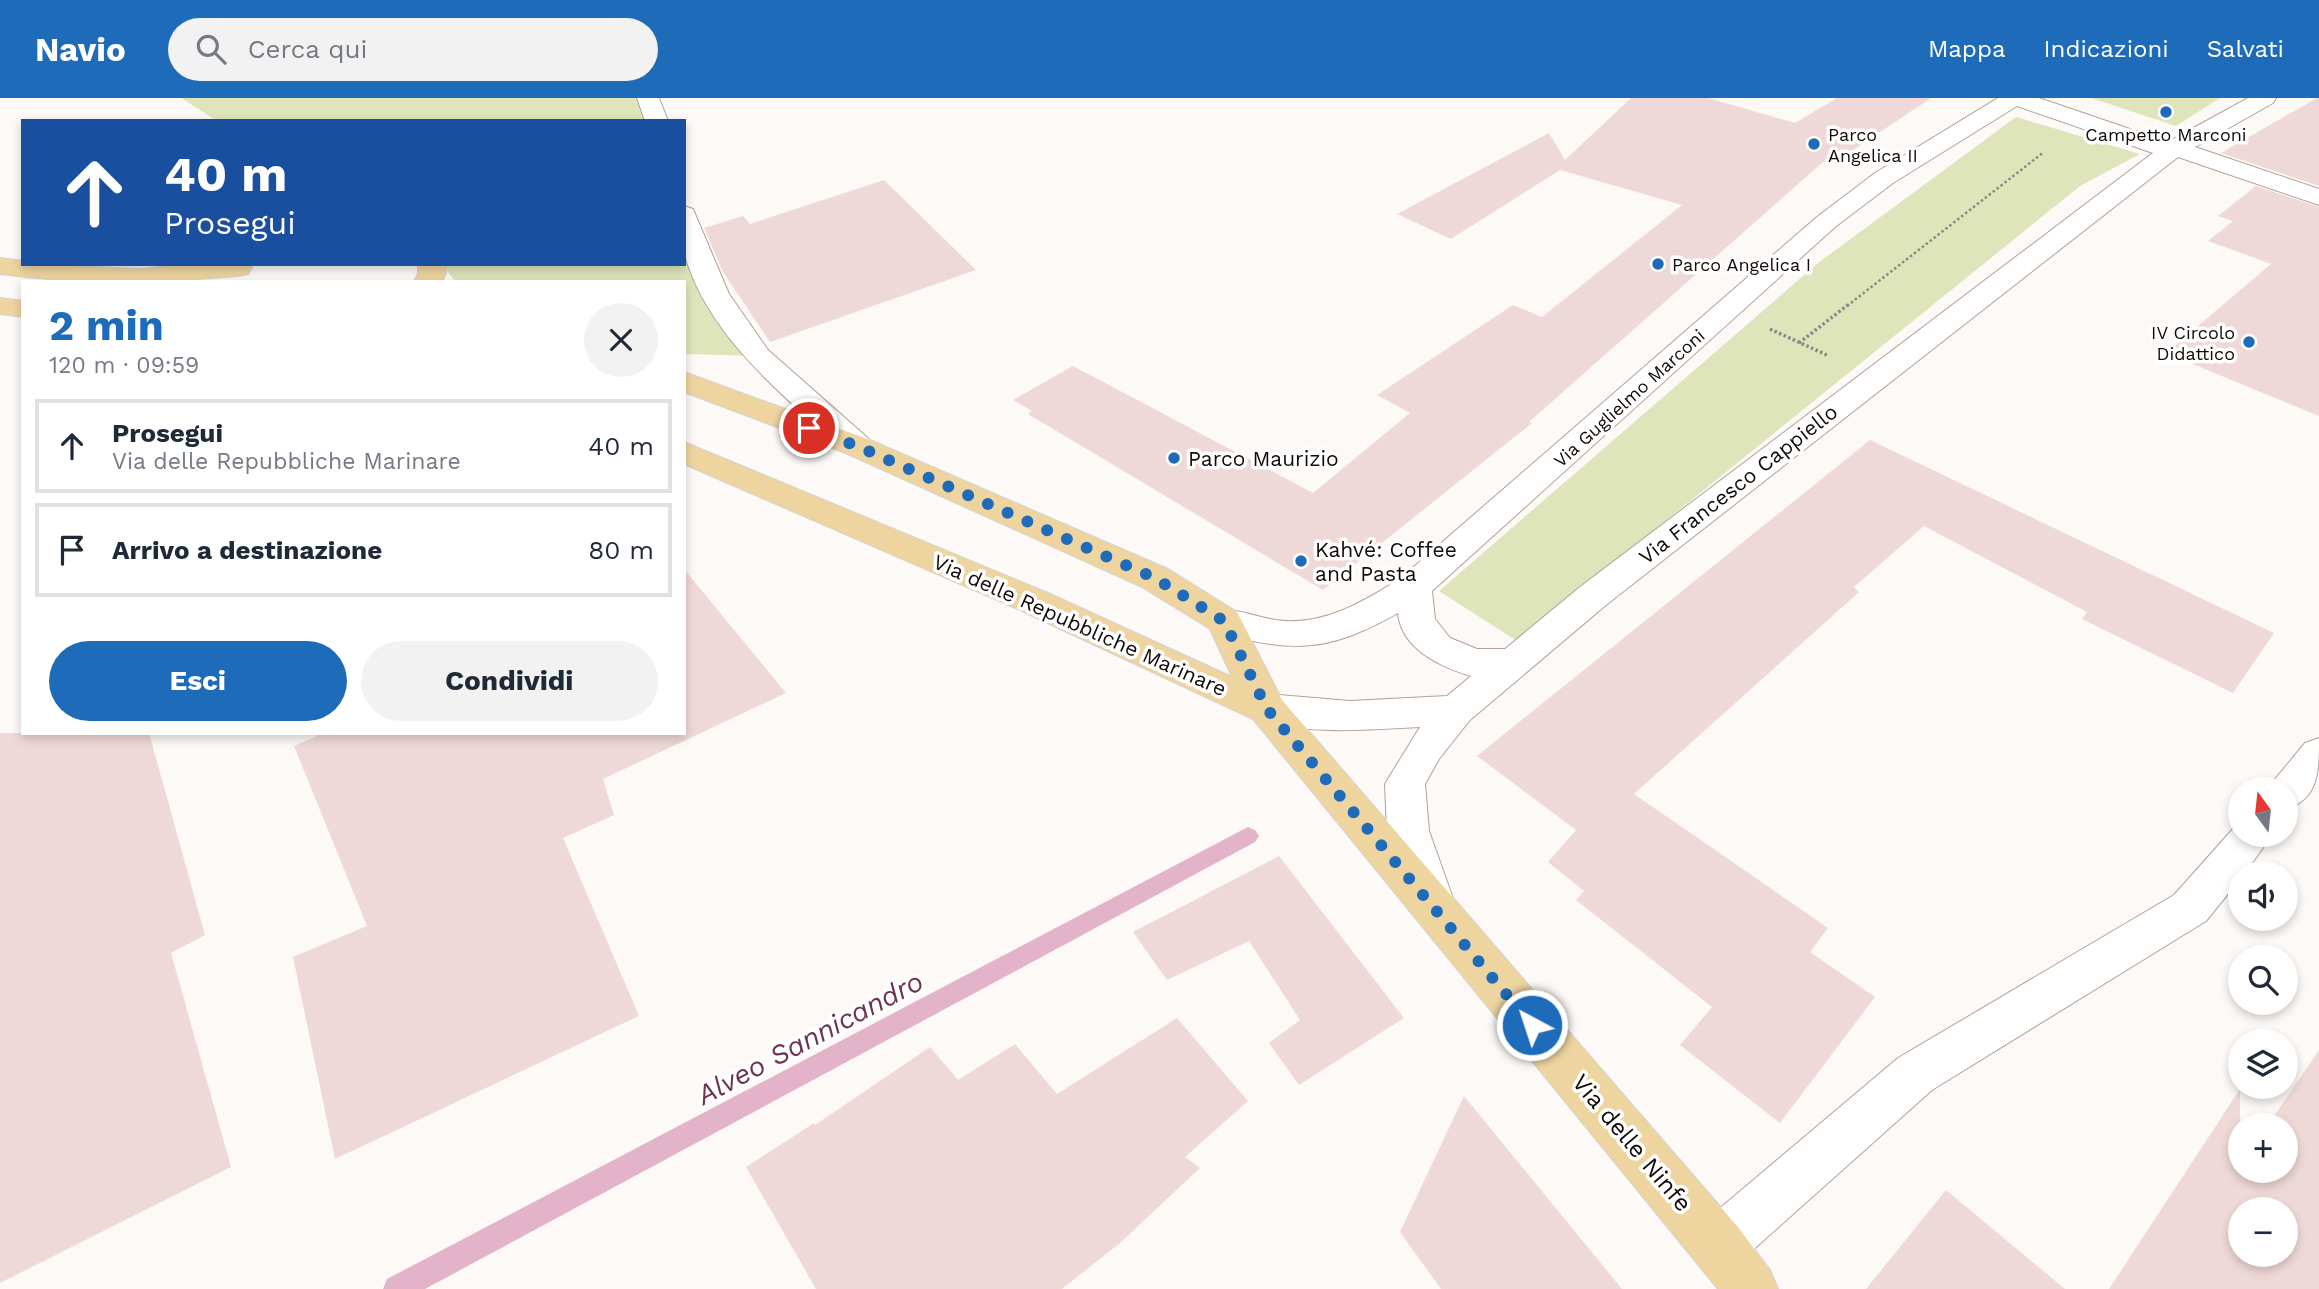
<!DOCTYPE html>
<html lang="it">
<meta charset="utf-8">
<style>
body{margin:0;font-family:"Work Sans",sans-serif;background:#f2f2f3;color:#1f2937;height:100vh;display:flex;flex-direction:column;font-size:26px;white-space:nowrap}
*{box-sizing:border-box;margin:0}
p{font-size:23px;color:#747a83}
.icon{flex:none;width:38px;height:38px;fill:none;stroke:currentColor;stroke-width:2;stroke-linecap:round;stroke-linejoin:round}
.map{position:relative;flex:1;overflow:hidden}
.drawer{position:absolute;left:21px;top:182px;width:665px;height:455px;display:flex;flex-direction:column;background:#fff;border-radius:0px;box-shadow:0 4px 10px #0003}
.drawer>*{flex:none}
.hud{position:absolute;left:21px;top:21px;width:665px;height:147px;border-radius:0px;box-shadow:0 4px 10px #0003;background:#1a4fa0;color:#fff;overflow:hidden}
.needle{width:46px;rotate:345deg}
.buttons{position:absolute;left:2228px;top:679px;display:grid;gap:14px}
.buttons a{display:grid;place-items:center;width:70px;height:70px;border-radius:50%;background:#fff;box-shadow:0 4px 10px #0003;font-size:35px}
.pin{position:absolute;display:grid;place-items:center;width:60px;height:60px;color:#fff;margin:-30px;border:4px solid #fff;border-radius:50%;box-shadow:0 2px 7px #0007}
.me{position:absolute;width:77px;margin:-38px;rotate:320deg;stroke-linejoin:round;filter:drop-shadow(0 0 5px #0008)}
.turn{display:flex;align-items:center;gap:24px;height:147px;padding:0 28px;font-size:32px}
.turn .icon{width:91px;height:91px;stroke-width:2.5}
.turn b{display:block;font-size:49px;line-height:60px}
.round{display:grid;place-items:center;flex:none;width:74px;height:74px;border-radius:37px;background:#f2f2f3}
.head{display:flex;align-items:center;justify-content:space-between;height:119px;padding:0 28px}
h1{font-size:42px;font-weight:700;line-height:52px;color:#1e6bba}
.cta{display:flex;gap:14px;margin-top:auto;padding:14px 28px}
.cta a{flex:1;height:80px;border-radius:42px;background:#1e6bba;color:#fff;font-size:28px;font-weight:700;line-height:80px;text-align:center}
.cta a+a{background:#f2f2f3;color:#1f2937}
ul{padding:0;list-style:none}
li{display:flex;align-items:center;gap:21px;height:94px;margin:0 14px 10px;padding:0 14px;border:4px solid #e0e1e3;border-radius:0px}
li div{flex:1}
li b{display:block;font-size:26px}
li em{font-style:normal}
header{display:flex;align-items:center;gap:42px;box-sizing:border-box;height:98px;padding:0 35px;background:#1e6bba;color:#fff}
header strong{font-size:33px}
nav{display:flex;gap:38px;margin-inline-start:auto;font-size:24px}
.search{width:490px;height:63px;background:#f2f2f3;display:flex;align-items:center;gap:18px;box-sizing:border-box;padding:0 24px;border-radius:38px;color:#747a83;font-size:26px}
.map>svg:first-child{display:block}
</style>
<header>
<strong>Navio</strong>
<div class="search"><svg class="icon" aria-label="search" viewBox="0 0 24 24"><circle cx="10" cy="10" r="6"/><path d="M15 15l6 6"/></svg>Cerca qui</div>
<nav><a>Mappa</a><a>Indicazioni</a><a>Salvati</a></nav>
</header>
<div class="map">
<svg width="2319" height="1191" viewBox="0 0 2319 1191">
<rect width="100%" height="100%" fill="#fdf9f7"/>
<g fill="#dee5bb">
<polygon points="181,0 648,0 657,23 217,23"/>
<polygon points="2091,0 2220,0 2176,28"/>
<polygon points="2016,19 2140,56 2080,88 1517,543 1439,493 1818,165"/>
<polygon points="684,116 758,258 684,256 684,184 456,184 447,173 426,166 684,166"/>
</g>
<g fill="none" stroke-linecap="round" stroke-linejoin="round">
<polygon fill="#e2b3c9" fill-rule="evenodd" points="1248,729 1255,732 1259,738 1255,744 425,1191 383,1191 387,1181"/>
</g>
<g fill="#efd9d8" fill-rule="evenodd">
<polygon points="1631,0 1708,0 1795,25 1837,0 1931,0 1831,67 1823,64 1529,324 1532,325 1323,492 1028,316 1032,313 1013,302 1073,268 1313,395 1410,315 1377,297 1513,207 1542,219 1682,107 1560,72 1451,141 1397,116 1549,35 1565,62"/>
<polygon points="2317,0 2319,0 2319,88 2221,55"/>
<polygon points="884,82 976,172 770,244 723,174 704,130 743,118 750,126"/>
<polygon points="2256,88 2319,109 2319,318 2166,255 2271,166 2208,143 2233,123 2218,118"/>
<polygon points="1870,342 2274,535 2233,595 2082,521 2087,514 1924,428 1854,489 1859,494 1634,696 1828,830 1810,854 1875,899 1780,1025 1680,947 1712,909 1576,802 1584,793 1548,764 1576,732 1477,658"/>
<polygon points="684,471 786,595 603,681 614,717 563,740 639,918 335,1061 293,859 367,828 294,648 324,635 684,635"/>
<polygon points="0,635 149,635 205,837 171,855 231,1069 0,1185"/>
<polygon points="1279,758 1404,920 1299,987 1269,945 1300,922 1249,843 1167,882 1133,834"/>
<polygon points="1177,920 1248,1003 1185,1059 1200,1070 1120,1145 1062,1191 816,1191 746,1069 814,1025 815,1027 930,949 958,982 1015,946 1057,996"/>
<path d="M 2319,952 L 2319,1191 L 2109,1191 L 2240,991 L 2240,1073 L 2286,1073 L 2286,1027 L 2268,1027 ZM 2240,1111 L 2286,1111 L 2286,1157 L 2240,1157 Z"/>
<polygon points="1464,998 1622,1191 1441,1191 1400,1134"/>
<polygon points="1946,1092 2065,1191 1866,1191"/>
</g>
<g fill="none" stroke-linecap="round" stroke-linejoin="round">
<g stroke="#b1a097" stroke-width="2">
<g id="minor">
<polygon points="637,0 659,0 668,23 645,23"/>
<path d="M 1998,0 L 2039,0 L 2168,44 L 2248,0 L 2276,0 L 2273,5 L 2195,49 L 2319,91 L 2319,107 L 2178,59 L 1606,507 L 1470,622 L 1439,661 L 1425,686 L 1429,733 L 1455,806 L 1449,819 L 1433,825 L 1417,819 L 1387,733 L 1385,686 L 1420,629 C 1367,632 1304,637 1253,621 L 1248,611 L 1253,601 L 1267,596 L 1350,603 L 1447,598 L 1471,578 C 1441,569 1401,551 1398,515 C 1326,556 1289,555 1211,532 L 1206,523 L 1211,514 C 1233,508 1253,518 1275,522 C 1322,529 1363,504 1401,480 L 1817,119 L 1875,75 ZM 2017,8 L 2153,55 L 1580,489 L 1505,551 L 1477,551 L 1450,540 L 1435,521 L 1432,493 L 1835,129 L 1893,85 Z"/>
<path d="M 684,108 L 693,111 L 729,196 L 768,252 L 870,342 L 875,349 L 870,356 L 859,359 L 848,356 C 788,302 707,238 685,157 C 681,143 684,123 684,108 Z"/>
<path d="M 2319,640 C 2319,673 2319,701 2286,711 L 2286,691 L 2267,691 L 2305,645 Z"/>
<polygon points="2240,723 2240,737 2272,737 2245,775 2240,775 2240,781 2206,823 1932,992 1737,1166 1718,1174 1699,1166 1691,1147 1699,1128 1898,960 2174,797"/>
</g>
</g>
<g stroke="#d4d3d3" stroke-width="2">
<g id="major">
<path d="M 0,160 L 23,163 L 23,166 L 140,171 L 190,166 L 249,166 L 252,170 L 248,176 L 238,178 C 158,185 79,187 0,176 Z"/>
<polygon points="418,166 444,166 446,175 442,184 414,184 418,175"/>
<polygon points="0,200 23,203 23,219 0,216"/>
<polygon points="684,274 870,342 1168,471 1237,514 1282,602 1737,1128 1770,1172 1778,1191 1718,1191 1253,621 1022,513 684,366 684,344 1048,495 1232,579 1210,531 1142,489 848,356 684,294"/>
</g>
</g>
<polyline stroke="#8c8784" stroke-width="2.5" stroke-dasharray="2.5 2.5" stroke-linecap="butt" points="1847,208 2044,54"/>
<g stroke="#8c8784" stroke-width="3.5" stroke-dasharray="2.5 2.5" stroke-linecap="butt">
<polyline points="1770,231 1829,258"/>
<polyline points="1799,245 1849,206"/>
</g>
<use href="#minor" fill="#fff" fill-rule="evenodd"/>
<use href="#major" fill="#eed5a0" fill-rule="evenodd"/>
</g>
<g fill="none" stroke-linecap="round" stroke-linejoin="round">
<polyline stroke="#1e6bba" stroke-width="12" stroke-dasharray="0 21.6" points="809,330 859,349 1155,480 1224,523 1267,611 1532,927"/>
</g>
<g fill="#1e6bba" stroke="#fff" stroke-width="2.5">
<circle cx="2166" cy="14" r="7"/>
<circle cx="1814" cy="46" r="7"/>
<circle cx="1658" cy="166" r="7"/>
<circle cx="2249" cy="244" r="7"/>
<circle cx="1174" cy="360" r="7"/>
<circle cx="1301" cy="463" r="7"/>
</g>
<g text-anchor="middle" dominant-baseline="central" stroke-width="7" stroke-linejoin="round" paint-order="stroke">
<g font-size="18" fill="#110b08" stroke="#fff" text-anchor="start">
<text x="1828" y="36">Parco<tspan x="1828" dy="21">Angelica II</tspan></text>
<text x="2166" y="36" text-anchor="middle">Campetto Marconi</text>
<text x="1672" y="166">Parco Angelica I</text>
<text x="2235" y="234" text-anchor="end">IV Circolo<tspan x="2235" dy="21">Didattico</tspan></text>
</g>
<g font-size="18" fill="#110b08" stroke="#fff">
<text transform="translate(1629 300) rotate(-42)">Via Guglielmo Marconi</text>
</g>
<g font-size="21" fill="#110b08" stroke="#fff" text-anchor="start">
<text x="1188" y="360">Parco Maurizio</text>
<text x="1315" y="451">Kahvé: Coffee<tspan x="1315" dy="24">and Pasta</tspan></text>
</g>
<g font-size="21" fill="#110b08" stroke="#fff">
<text transform="translate(1738 386) rotate(-38)">Via Francesco Cappiello</text>
<text transform="translate(1080 527) rotate(24)">Via delle Repubbliche Marinare</text>
</g>
<g font-size="24" fill="#110b08" stroke="#fff">
<text transform="translate(1632 1045) rotate(50)">Via delle Ninfe</text>
</g>
<g font-size="28" font-style="italic" fill="#6d3352" stroke="#fff">
<text transform="translate(810 940) rotate(-28)">Alveo Sannicandro</text>
</g>
</g>
</svg>
<div class="buttons">
<a><svg class="needle" viewBox="-14 -14 28 28"><path d="M0-13l5 13h-10z" fill="#e53935"/><path d="M0 13l5-13h-10z" fill="#747a83"/></svg></a>
<a><svg class="icon" aria-label="sound" viewBox="0 0 24 24"><path d="M4 9h4l5-4v14l-5-4H4zM17 9q2 3 0 6"/></svg></a>
<a><svg class="icon" aria-label="search" viewBox="0 0 24 24"><circle cx="10" cy="10" r="6"/><path d="M15 15l6 6"/></svg></a>
<a><svg class="icon" aria-label="layers" viewBox="0 0 24 24"><path d="M12 4l9 5-9 5-9-5zM3 14l9 5 9-5"/></svg></a>
<a>+</a>
<a>−</a>
</div>
<div class="pin" style="left:809px;top:330px;background:#d93025"><svg class="icon" aria-label="arrive" viewBox="0 0 24 24"><path d="M6 21V4h12l-3 4 3 4H6"/></svg></div>
<svg class="me" style="left:1532px;top:927px" viewBox="-20 -20 40 40"><circle r="17" fill="#1e6bba" stroke="#fff" stroke-width="3"/><path d="M0-11L8 9 0 5-8 9z" fill="#fff"/></svg>
<div class="hud">
<div class="turn"><svg class="icon" aria-label="ahead" viewBox="0 0 24 24"><path d="M12 20V5M6 11l6-6 6 6"/></svg><div><b>40 m</b>Prosegui</div></div>
</div>
<section class="drawer">
<div class="head"><div><h1>2 min</h1><p>120 m · 09:59</p></div><a class="round"><svg class="icon" aria-label="close" viewBox="0 0 24 24"><path d="M6 6l12 12M18 6L6 18"/></svg></a></div>
<ul>
<li><svg class="icon" aria-label="ahead" viewBox="0 0 24 24"><path d="M12 20V5M6 11l6-6 6 6"/></svg><div><b>Prosegui</b><p>Via delle Repubbliche Marinare</p></div><em>40 m</em></li>
<li><svg class="icon" aria-label="arrive" viewBox="0 0 24 24"><path d="M6 21V4h12l-3 4 3 4H6"/></svg><div><b>Arrivo a destinazione</b></div><em>80 m</em></li>
</ul>
<div class="cta"><a>Esci</a><a>Condividi</a></div>
</section>
</div>
